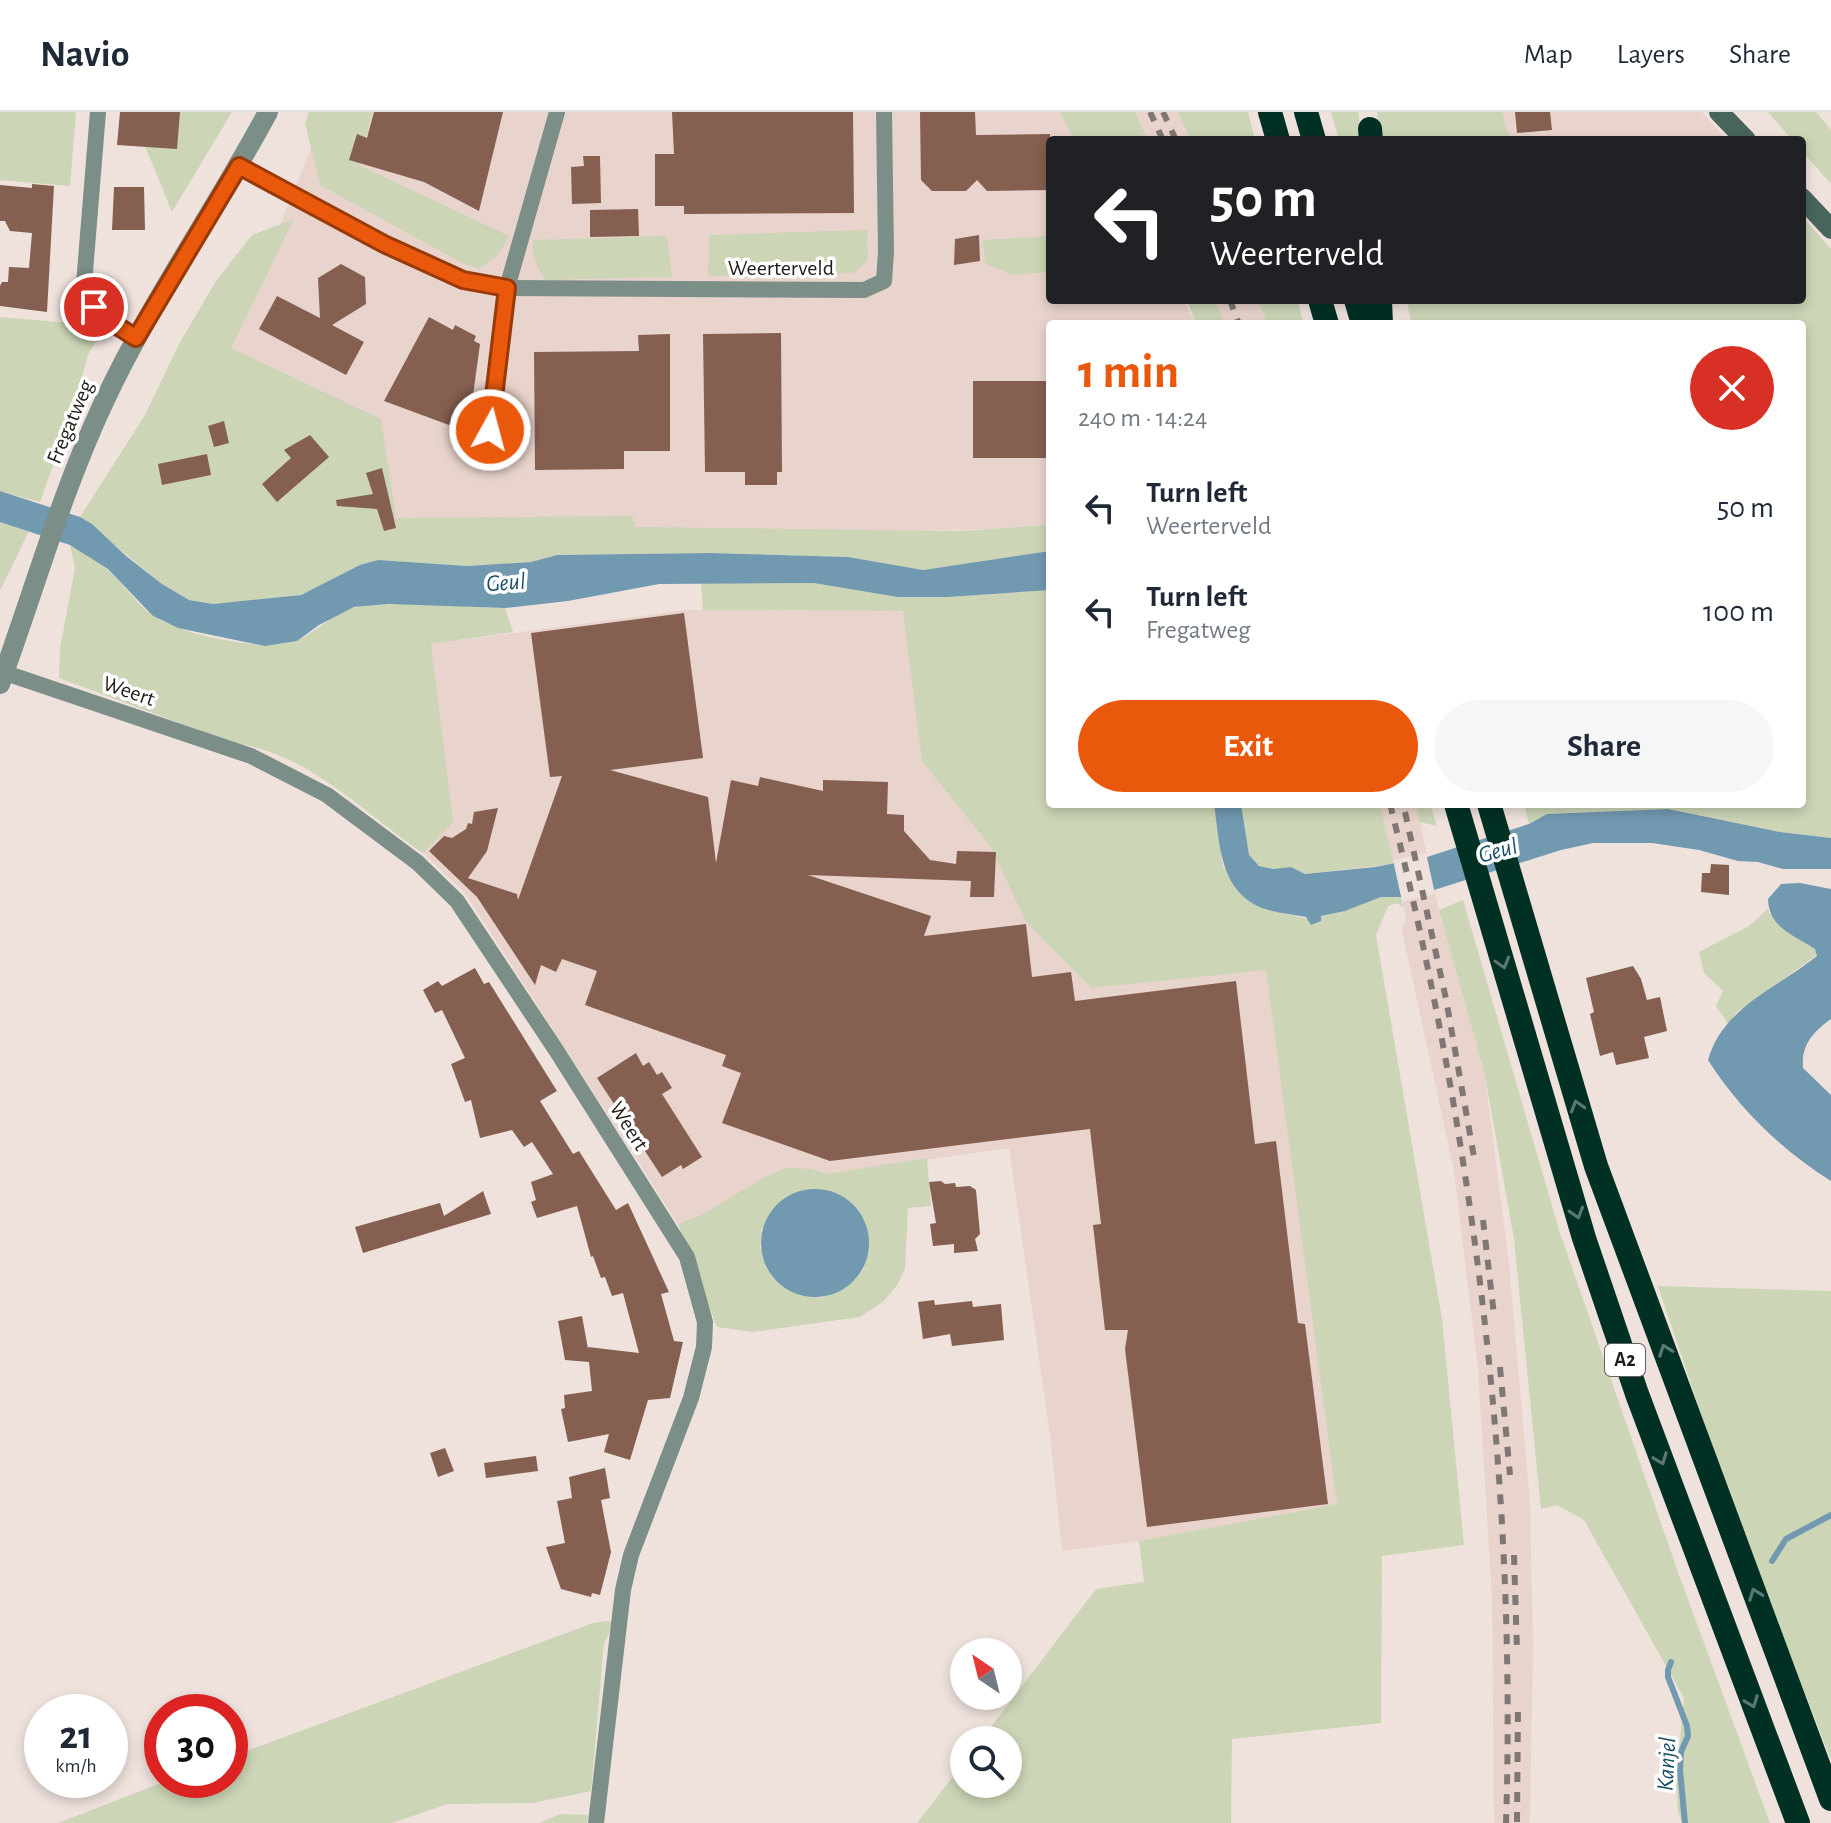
<!DOCTYPE html>
<meta charset="utf-8">
<style>
body{margin:0;font-family:"Alegreya Sans",sans-serif;background:#f6f6f7;color:#1f2937;height:100vh;display:flex;flex-direction:column;font-size:30px;white-space:nowrap}
*{box-sizing:border-box;margin:0}
p{font-size:26px;color:#747a83}
.icon{flex:none;width:44px;height:44px;fill:none;stroke:currentColor;stroke-width:2;stroke-linecap:round;stroke-linejoin:round}
.map{position:relative;flex:1;overflow:hidden}
.side{position:absolute;left:1046px;top:208px;width:760px;height:488px;display:flex;flex-direction:column;background:#fff;border-radius:8px;box-shadow:0 4px 12px #0003}
.side>*{flex:none}
.guide{position:absolute;left:1046px;top:24px;width:760px;height:168px;border-radius:8px;box-shadow:0 4px 12px #0003;background:#202124;color:#fff;overflow:hidden}
.needle{width:52px;rotate:325deg}
.tools{position:absolute;left:950px;top:1526px;display:grid;gap:16px}
.tools a{display:grid;place-items:center;width:72px;height:72px;border-radius:50%;background:#fff;box-shadow:0 4px 12px #0003;font-size:40px}
.speed{position:absolute;left:24px;top:1582px;display:flex;gap:16px;font-size:40px;font-weight:700;text-align:center}
.speed>*{display:grid;place-content:center;width:104px;height:104px;border-radius:50%;background:#fff;box-shadow:0 4px 12px #0003;line-height:1}
.speed small{font-size:20px;font-weight:400}
.speed .limit{border:12px solid #d22;background:#fff;color:#111}
.pin{position:absolute;display:grid;place-items:center;width:68px;height:68px;color:#fff;margin:-34px;border:4px solid #fff;border-radius:50%;box-shadow:0 2px 8px #0007}
.me{position:absolute;width:88px;margin:-44px;rotate:7deg;stroke-linejoin:round;filter:drop-shadow(0 0 6px #0008)}
.turn{display:flex;align-items:center;gap:28px;height:168px;padding:0 32px;font-size:36px}
.turn .icon{width:104px;height:104px;stroke-width:2.5}
.turn b{display:block;font-size:56px;line-height:68px}
.round{display:grid;place-items:center;flex:none;width:84px;height:84px;border-radius:42px;background:#f6f6f7}
.summary{display:flex;align-items:center;justify-content:space-between;height:136px;padding:0 32px}
h1{font-size:48px;font-weight:600;line-height:60px;color:#ea580c}
.button{display:flex;gap:16px;margin-top:auto;padding:16px 32px}
.button a{flex:1;height:92px;border-radius:48px;background:#ea580c;color:#fff;font-size:32px;font-weight:600;line-height:92px;text-align:center}
.button a+a{background:#f6f6f7;color:#1f2937}
ul{padding:0;list-style:none}
li{display:flex;align-items:center;gap:24px;height:104px;padding:0 32px}
li div{flex:1}
li b{display:block;font-size:30px}
li em{font-style:normal}
header{display:flex;align-items:center;gap:48px;box-sizing:border-box;height:112px;padding:0 40px;background:#fff;border-bottom:2px solid #e0e1e3}
header strong{font-size:38px}
nav{display:flex;gap:44px;margin-inline-start:auto;font-size:28px}
.map>svg:first-child{display:block}
</style>
<header>
<strong>Navio</strong>
<nav><a>Map</a><a>Layers</a><a>Share</a></nav>
</header>
<div class="map">
<svg width="1831" height="1711" viewBox="0 0 1831 1711">
<rect width="100%" height="100%" fill="#efe2dd"/>
<g fill="#e8d4cc">
<polygon points="326,0 1086,0 1101,28 1050,28 1050,188 1183,188 1196,212 1050,212 1050,416 561,425 391,410 227,243"/>
<polygon points="1135,0 1178,0 1190,28 1148,28"/>
<polygon points="1503,0 1702,0 1727,28 1512,28 1505,12"/>
<polygon points="1214,188 1258,188 1267,212 1225,212"/>
<polygon points="686,498 903,499 1027,811 1091,876 1266,857 1313,1182 1337,1392 1139,1429 1062,1439 1050,1324 1009,1036 826,1062 678,1112 465,781 423,741 452,709 431,532"/>
<polygon points="1380,692 1416,692 1439,798 1485,965 1509,1152 1530,1390 1533,1532 1530,1711 1494,1711 1492,1486 1478,1257 1454,1059 1402,819 1406,805"/>
</g>
<g fill="#ccd5b6" fill-rule="evenodd">
<polygon points="0,0 76,0 70,74 0,68"/>
<polygon points="131,0 232,0 172,100"/>
<polygon points="309,0 372,0 359,53 509,124 498,143 479,157 462,151 320,73 305,11"/>
<polygon points="1060,0 1135,0 1148,28 1074,28"/>
<polygon points="1178,0 1248,0 1255,28 1190,28"/>
<polygon points="1331,0 1358,0 1362,28 1339,28"/>
<polygon points="1377,0 1503,0 1505,12 1512,28 1381,28"/>
<polygon points="1768,0 1816,0 1831,18 1831,72 1802,39 1802,28 1792,28"/>
<polygon points="1802,104 1831,137 1831,726 1780,720 1668,697 1547,702 1529,712 1524,692 1802,692 1802,212 1411,212 1407,188 1802,188"/>
<polygon points="294,107 231,236 381,307 396,406 632,404 636,415 960,419 1050,413 1050,439 923,458 848,445 709,441 557,443 531,450 467,454 378,448 300,483 213,492 189,488 162,472 80,405 145,303 179,232 216,169 252,123"/>
<polygon points="867,118 868,148 854,161 708,164 709,123"/>
<path d="M 667,124 L 672,165 L 545,168 C 537,155 531,144 533,128 Z"/>
<polygon points="1050,124 1050,160 1012,163 985,151 983,128"/>
<polygon points="1187,188 1214,188 1225,212 1196,212"/>
<polygon points="1258,188 1297,188 1304,212 1267,212"/>
<polygon points="0,205 104,214 88,243 72,300 40,390 0,379"/>
<polygon points="0,410 29,419 0,479"/>
<path d="M 70,432 C 83,442 99,449 110,460 C 125,474 137,492 153,504 C 182,523 262,540 295,529 C 316,522 334,498 359,495 C 407,488 456,495 505,496 L 513,520 L 431,532 L 453,710 L 423,741 C 363,701 308,640 233,631 L 59,566 L 60,536 L 75,456 Z"/>
<polygon points="701,470 814,471 948,485 1050,478 1050,692 1214,692 1223,755 1266,797 1308,807 1345,799 1381,785 1401,785 1403,795 1397,791 1388,794 1376,823 1442,1207 1464,1433 1382,1444 1381,1611 1232,1627 1231,1711 917,1711 964,1650 964,1672 1008,1672 1008,1628 981,1628 1096,1477 1144,1470 1139,1429 1337,1392 1266,858 1091,876 1027,811 990,734 922,649 903,499 703,498"/>
<polygon points="1241,692 1380,692 1394,752 1305,762 1291,755 1273,757 1259,754 1249,743"/>
<polygon points="1416,692 1430,692 1437,714 1419,710"/>
<polygon points="1463,788 1560,1121 1678,1460 1770,1711 1682,1711 1678,1699 1676,1668 1684,1586 1584,1408 1557,1393 1541,1397 1514,1127 1485,964 1439,798"/>
<polygon points="1768,797 1769,801 1815,837 1817,843 1737,900 1728,912 1716,894 1723,879 1704,861 1699,840 1749,814"/>
<path d="M 927,1046 L 931,1094 L 908,1096 L 905,1156 L 898,1172 L 883,1190 L 860,1205 L 753,1220 L 717,1215 L 678,1112 L 703,1102 L 765,1065 L 785,1056 L 811,1057 L 826,1062 ZM 762,1116 L 864,1156 C 853,1173 839,1182 819,1186 L 760,1136 Z"/>
<polygon points="1658,1174 1831,1179 1831,1648 1733,1397"/>
<polygon points="607,1509 614,1510 604,1532 591,1679 533,1691 448,1692 392,1711 58,1711 169,1668 230,1668 230,1645 593,1511"/>
<polygon points="560,1702 588,1703 587,1711 539,1711"/>
</g>
<g fill="#7199b0">
<polygon points="0,379 80,405 92,412 126,444 162,472 189,488 213,492 301,483 360,453 378,448 467,454 531,450 557,443 709,441 848,445 923,458 1050,439 1050,478 948,485 898,485 814,471 659,472 568,489 505,496 389,492 354,495 319,513 297,529 265,534 178,516 153,504 108,457 70,433 0,410"/>
<path d="M 1214,692 L 1241,692 L 1249,743 L 1259,754 L 1273,757 L 1291,755 L 1305,762 L 1375,755 L 1427,745 L 1529,712 L 1547,702 L 1668,697 L 1780,720 L 1831,726 L 1831,757 L 1783,757 L 1758,750 L 1738,749 L 1699,738 L 1652,731 L 1593,731 L 1561,738 L 1434,778 L 1401,785 L 1381,785 L 1345,799 L 1321,804 L 1321,809 L 1311,813 L 1306,805 C 1292,802 1276,801 1262,796 C 1219,778 1220,732 1214,692 Z"/>
<path d="M 1800,771 L 1831,777 L 1831,907 C 1813,920 1801,933 1803,956 L 1831,983 L 1831,1069 C 1782,1038 1739,997 1708,948 C 1723,895 1777,876 1817,844 L 1815,837 C 1793,822 1769,816 1768,787 L 1781,772 Z"/>
<circle cx="815" cy="1131" r="54"/>
</g>
<polygon fill="#efe2dd" points="1426,741 1435,782 1402,789 1393,748"/>
<g fill="none" stroke-linecap="round" stroke-linejoin="round">
<g stroke="#7199b0" stroke-width="6">
<polyline points="1772,1449 1786,1427 1831,1403"/>
<polyline points="1671,1550 1668,1558 1668,1565 1687,1614 1688,1624 1681,1640 1680,1658 1685,1711"/>
</g>
</g>
<g fill="#855f50">
<polygon points="120,0 180,0 177,37 117,33"/>
<polygon points="374,0 503,0 479,99 424,70 349,48 357,22 367,26"/>
<polygon points="672,0 853,0 854,101 684,102 684,94 655,94 655,42 674,42"/>
<polygon points="920,0 975,0 976,23 1050,22 1050,78 987,79 977,68 966,79 932,79 921,68"/>
<polygon points="1515,0 1550,0 1552,18 1517,21"/>
<polygon points="583,44 600,44 601,91 572,92 571,55 584,54"/>
<polygon points="32,72 54,74 47,200 0,194 0,174 2,170 8,170 9,155 29,156 32,121 10,119 5,109 0,109 0,73 32,76"/>
<polygon points="114,75 144,75 145,118 112,118"/>
<polygon points="638,97 639,124 590,125 590,98"/>
<polygon points="979,123 980,149 954,153 955,127"/>
<polygon points="341,152 365,165 366,192 332,213 364,230 346,263 259,217 277,184 320,206 318,166"/>
<polygon points="429,205 453,218 455,213 476,224 474,229 480,232 468,320 384,289"/>
<polygon points="781,221 782,360 777,360 777,373 745,373 745,360 705,360 703,222"/>
<polygon points="670,222 670,339 624,339 624,357 535,358 534,240 639,239 638,223"/>
<rect x="973" y="269" width="77" height="77"/>
<polygon points="224,309 229,331 214,335 208,314"/>
<polygon points="310,323 329,345 277,390 262,372 291,346 284,338"/>
<polygon points="207,342 211,363 162,373 158,352"/>
<polygon points="382,356 396,416 384,419 377,397 337,394 336,388 373,382 366,361"/>
<polygon points="684,501 703,646 610,658 708,685 716,751 731,668 758,674 760,665 823,679 823,668 888,670 887,702 904,703 904,719 930,748 956,752 957,739 996,740 994,785 970,785 971,769 808,763 931,804 924,824 1026,812 1032,865 1071,860 1075,889 1236,869 1255,1032 1276,1029 1298,1211 1305,1212 1328,1392 1147,1415 1125,1237 1128,1218 1105,1218 1093,1113 1101,1112 1090,1017 830,1049 722,1011 741,961 722,954 726,943 585,893 597,859 562,847 556,860 541,853 535,873 477,785 429,739 444,724 452,726 466,717 468,711 472,712 474,700 498,696 487,739 468,766 517,782 518,788 562,664 550,665 531,521"/>
<polygon points="1711,752 1729,753 1729,783 1701,780 1702,761 1710,761"/>
<polygon points="1633,854 1641,867 1647,888 1660,885 1667,919 1644,925 1649,946 1616,953 1613,940 1600,944 1590,902 1594,900 1586,866"/>
<polygon points="475,856 484,872 489,870 557,979 540,989 573,1042 579,1039 616,1098 628,1091 669,1180 661,1182 674,1229 683,1230 670,1286 648,1288 630,1348 604,1340 609,1322 568,1330 561,1297 565,1296 564,1283 592,1279 589,1250 565,1248 558,1209 582,1204 588,1237 588,1235 639,1241 623,1181 612,1184 605,1165 601,1166 593,1144 591,1145 577,1094 537,1106 531,1090 536,1088 531,1070 553,1062 532,1030 524,1035 512,1018 480,1026 471,988 465,990 451,952 465,946 442,898 435,901 423,878 438,869 442,874"/>
<polygon points="636,941 643,954 649,950 657,963 662,960 672,976 662,982 702,1045 683,1057 681,1053 662,1065 597,966"/>
<polygon points="941,1069 945,1072 955,1071 956,1075 970,1074 976,1078 980,1122 975,1127 978,1139 954,1141 954,1132 933,1134 930,1112 936,1111 929,1070"/>
<polygon points="483,1079 491,1102 363,1141 355,1115 440,1091 444,1104"/>
<polygon points="934,1188 935,1193 972,1189 973,1195 1001,1192 1004,1228 952,1234 950,1222 923,1227 918,1190"/>
<polygon points="445,1336 454,1359 438,1365 430,1341"/>
<polygon points="536,1344 538,1359 486,1366 484,1351"/>
<polygon points="605,1356 610,1386 601,1388 611,1440 600,1483 592,1481 591,1485 561,1477 546,1435 565,1431 557,1389 572,1386 569,1365"/>
</g>
<g fill="none" stroke-linecap="round" stroke-linejoin="round">
<g stroke="#7b8e87" stroke-width="16">
<path d="M 98,0 L 84,172 C 93,200 113,211 136,226"/>
<polyline points="239,54 384,132 463,168 507,176 864,178 884,169 886,140 884,0"/>
<polyline points="490,318 507,176 557,0"/>
<polyline points="0,559 251,644 327,683 418,751 457,789 556,938 687,1145 705,1210 704,1235 691,1286 631,1443 623,1478 596,1711"/>
</g>
<path stroke="#7b8e87" stroke-width="20" d="M 0,572 C 34,479 61,382 103,292 C 150,191 215,99 268,0"/>
<g stroke="#48655b" stroke-width="20">
<polyline points="1719,0 1746,28"/>
<polyline points="1802,86 1831,117"/>
</g>
<g stroke="#003024" stroke-width="24">
<polyline points="1270,0 1278,28"/>
<polyline points="1306,0 1314,28"/>
<polyline points="1370,17 1371,28"/>
<polyline points="1320,188 1327,212"/>
<polyline points="1356,188 1363,212"/>
<polyline points="1380,188 1381,212"/>
<polyline points="1456,692 1584,1126 1637,1282 1798,1711"/>
<polyline points="1489,692 1596,1054 1831,1687"/>
</g>
<g stroke="#7f7774" stroke-width="6" stroke-dasharray="10 10" stroke-linecap="butt">
<polyline points="1150,0 1163,28"/>
<polyline points="1163,0 1176,28"/>
<polyline points="1230,188 1239,212"/>
<path d="M 1390,692 C 1473,1021 1517,1372 1506,1711"/>
<polyline points="1405,700 1446,887 1474,1045"/>
<polyline points="1483,1108 1494,1203"/>
<polyline points="1500,1255 1510,1363"/>
<polyline points="1514,1443 1517,1539"/>
<polyline points="1517,1710 1518,1594"/>
</g>
</g>
<defs><path id="oneway-chevron" d="M-2-3.5L2.5 0L-2 3.5" fill="none" stroke-width="1.6" stroke-linecap="round" stroke-linejoin="round" transform="scale(2)"/></defs>
<g stroke="#597871">
<use href="#oneway-chevron" transform="translate(1503 851) rotate(73)"/>
<use href="#oneway-chevron" transform="translate(1577 994) rotate(-107)"/>
<use href="#oneway-chevron" transform="translate(1577 1101) rotate(73)"/>
<use href="#oneway-chevron" transform="translate(1665 1238) rotate(-110)"/>
<use href="#oneway-chevron" transform="translate(1661 1347) rotate(69)"/>
<use href="#oneway-chevron" transform="translate(1755 1482) rotate(-110)"/>
<use href="#oneway-chevron" transform="translate(1752 1590) rotate(69)"/>
</g>
<g fill="none" stroke-linecap="round" stroke-linejoin="round">
<g stroke="#983908" stroke-width="20">
<polyline id="route" points="94,195 102,204 136,226 239,54 384,132 463,168 507,176 490,318"/>
</g>
<use href="#route" stroke="#ea580c" stroke-width="14"/>
</g>
<g text-anchor="middle" dominant-baseline="central" stroke-width="7" stroke-linejoin="round" paint-order="stroke">
<rect fill="#fff" stroke="#63605f" stroke-width="2" x="1605" y="1232" width="40" height="32" rx="6"/>
<g font-size="20" font-weight="bold" fill="#201c1a">
<text x="1625" y="1248">A2</text>
</g>
<g font-size="22" fill="#201c1a" stroke="#fff">
<text x="781" y="156">Weerterveld</text>
<text transform="translate(70 310) rotate(-67)">Fregatweg</text>
<text transform="translate(129 579) rotate(19)">Weert</text>
<text transform="translate(629 1014) rotate(58)">Weert</text>
</g>
<g font-size="24" font-style="italic" fill="#1a4e67" stroke="#fff">
<text transform="translate(506 471) rotate(-4)">Geul</text>
<text transform="translate(1498 739) rotate(-15)">Geul</text>
<text transform="translate(1667 1652) rotate(-87)">Kanjel</text>
</g>
</g>
</svg>
<div class="tools">
<a><svg class="needle" viewBox="-14 -14 28 28"><path d="M0-13l5 13h-10z" fill="#e53935"/><path d="M0 13l5-13h-10z" fill="#747a83"/></svg></a>
<a><svg class="icon" aria-label="search" viewBox="0 0 24 24"><circle cx="10" cy="10" r="6"/><path d="M15 15l6 6"/></svg></a>
</div>
<div class="speed"><div>21<small>km/h</small></div><div class="limit">30</div></div>
<div class="pin" style="left:94px;top:195px;background:#d93025"><svg class="icon" aria-label="arrive" viewBox="0 0 24 24"><path d="M6 21V4h12l-3 4 3 4H6"/></svg></div>
<svg class="me" style="left:490px;top:318px" viewBox="-20 -20 40 40"><circle r="17" fill="#ea580c" stroke="#fff" stroke-width="3"/><path d="M0-11L8 9 0 5-8 9z" fill="#fff"/></svg>
<div class="guide">
<div class="turn"><svg class="icon" aria-label="left" viewBox="0 0 24 24"><path d="M17 20v-9H6M10 6l-5 5 5 5"/></svg><div><b>50 m</b>Weerterveld</div></div>
</div>
<section class="side">
<div class="summary"><div><h1>1 min</h1><p>240 m · 14:24</p></div><a class="round" style="background:#d93025;color:#fff"><svg class="icon" aria-label="close" viewBox="0 0 24 24"><path d="M6 6l12 12M18 6L6 18"/></svg></a></div>
<ul>
<li><svg class="icon" aria-label="left" viewBox="0 0 24 24"><path d="M17 20v-9H6M10 6l-5 5 5 5"/></svg><div><b>Turn left</b><p>Weerterveld</p></div><em>50 m</em></li>
<li><svg class="icon" aria-label="left" viewBox="0 0 24 24"><path d="M17 20v-9H6M10 6l-5 5 5 5"/></svg><div><b>Turn left</b><p>Fregatweg</p></div><em>100 m</em></li>
</ul>
<div class="button"><a>Exit</a><a>Share</a></div>
</section>
</div>
